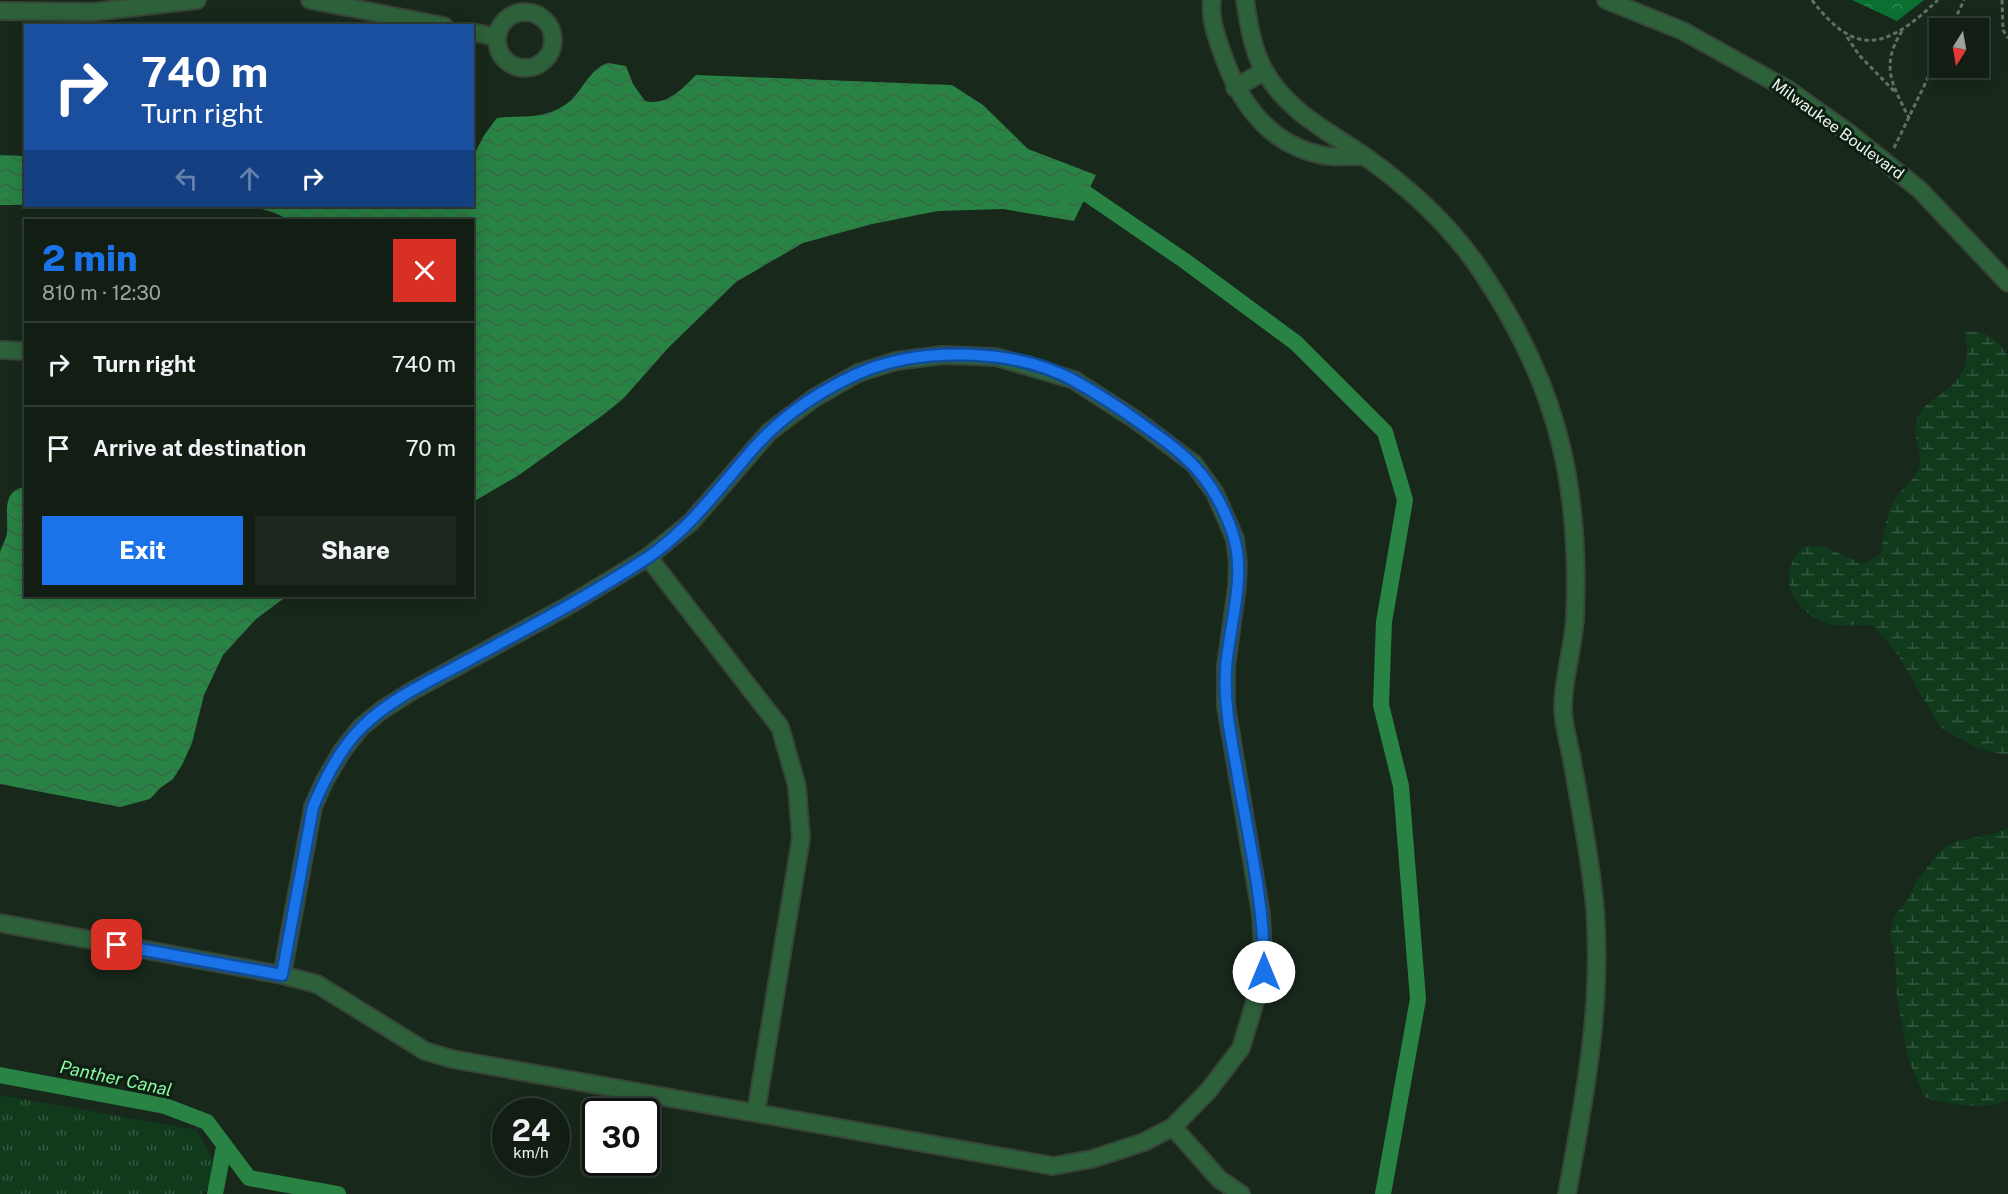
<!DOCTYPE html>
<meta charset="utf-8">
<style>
body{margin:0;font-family:"Public Sans",sans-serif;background:#1b271d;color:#f1f3f6;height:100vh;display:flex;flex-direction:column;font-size:22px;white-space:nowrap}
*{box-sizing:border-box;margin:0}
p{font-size:20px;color:#9ca2a0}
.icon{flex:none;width:33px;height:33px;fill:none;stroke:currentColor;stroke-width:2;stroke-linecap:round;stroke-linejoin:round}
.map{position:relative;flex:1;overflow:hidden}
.side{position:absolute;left:24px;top:219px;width:450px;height:378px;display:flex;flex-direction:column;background:#121e14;border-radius:0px;box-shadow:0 3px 15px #0003,0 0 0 2px #313c34}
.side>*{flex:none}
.hud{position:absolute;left:24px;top:24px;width:450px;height:183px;border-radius:0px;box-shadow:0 3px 15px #0003,0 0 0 2px #313c34;background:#1a4fa0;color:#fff;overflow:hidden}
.needle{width:39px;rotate:191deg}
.controls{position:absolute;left:1929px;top:18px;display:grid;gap:12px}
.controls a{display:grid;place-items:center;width:60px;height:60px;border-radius:0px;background:#121e14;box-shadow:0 3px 15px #0003,0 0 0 2px #313c34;font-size:30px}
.speed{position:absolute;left:492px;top:1098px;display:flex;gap:12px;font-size:30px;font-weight:700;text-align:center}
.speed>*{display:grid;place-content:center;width:78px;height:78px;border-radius:50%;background:#121e14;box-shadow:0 3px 15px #0003,0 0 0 2px #313c34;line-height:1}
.speed small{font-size:15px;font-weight:400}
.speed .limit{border:3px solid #111;border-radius:9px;background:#fff;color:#111}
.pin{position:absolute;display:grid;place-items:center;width:51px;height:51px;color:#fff;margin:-26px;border-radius:12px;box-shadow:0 3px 9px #0006}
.me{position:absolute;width:66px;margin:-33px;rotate:0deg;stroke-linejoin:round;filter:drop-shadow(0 0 4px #0008)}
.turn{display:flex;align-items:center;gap:21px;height:126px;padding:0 18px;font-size:27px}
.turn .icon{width:78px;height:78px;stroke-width:2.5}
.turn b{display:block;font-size:42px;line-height:51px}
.lanes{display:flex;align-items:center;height:57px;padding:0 18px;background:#0003;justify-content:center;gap:30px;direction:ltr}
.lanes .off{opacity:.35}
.round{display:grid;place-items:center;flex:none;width:63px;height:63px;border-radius:0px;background:#1b271d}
.summary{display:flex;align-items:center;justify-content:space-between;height:102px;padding:0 18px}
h1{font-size:36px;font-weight:800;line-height:45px;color:#1a73e8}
.button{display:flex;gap:12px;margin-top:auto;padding:12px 18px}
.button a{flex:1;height:69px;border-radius:0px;background:#1a73e8;color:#fff;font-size:24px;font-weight:800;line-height:69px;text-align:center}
.button a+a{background:#1b271d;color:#f1f3f6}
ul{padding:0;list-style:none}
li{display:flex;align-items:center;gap:18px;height:84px;padding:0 18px;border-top:2px solid #313c34}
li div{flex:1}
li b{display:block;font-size:22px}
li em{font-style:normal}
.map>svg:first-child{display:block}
</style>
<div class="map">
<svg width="2008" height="1194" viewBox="0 0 2008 1194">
<defs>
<pattern id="grass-tufts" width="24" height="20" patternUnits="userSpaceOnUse" patternTransform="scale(1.5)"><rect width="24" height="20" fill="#113a1d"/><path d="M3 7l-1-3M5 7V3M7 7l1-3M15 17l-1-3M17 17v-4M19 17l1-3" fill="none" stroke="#34573e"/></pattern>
<pattern id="forest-crowns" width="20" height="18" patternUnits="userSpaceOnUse" patternTransform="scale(1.5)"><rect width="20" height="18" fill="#0a7032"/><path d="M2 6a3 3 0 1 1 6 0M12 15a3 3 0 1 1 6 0" fill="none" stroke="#2e8550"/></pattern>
<pattern id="wetland-marsh" width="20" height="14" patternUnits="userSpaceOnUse" patternTransform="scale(1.5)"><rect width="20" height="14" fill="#113a1d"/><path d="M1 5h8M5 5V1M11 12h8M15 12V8" fill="none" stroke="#34573e"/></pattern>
<pattern id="water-waves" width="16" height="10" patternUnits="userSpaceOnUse" patternTransform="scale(1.5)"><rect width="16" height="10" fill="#298345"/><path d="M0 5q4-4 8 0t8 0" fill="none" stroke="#366946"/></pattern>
</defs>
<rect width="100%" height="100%" fill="#18281b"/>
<path fill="url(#grass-tufts)" d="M 0,1095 L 196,1130 C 209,1149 225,1178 201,1194 L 0,1194 Z"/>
<polygon fill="url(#forest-crowns)" points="1852,0 1924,0 1897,21"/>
<g fill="url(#wetland-marsh)">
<path d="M 1964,331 C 1988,333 1996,336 2008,357 L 2008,754 L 1994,753 L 1975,747 L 1940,727 L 1898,655 L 1873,625 C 1860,624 1842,628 1830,624 C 1804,617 1780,590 1792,563 C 1794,558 1799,552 1802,547 L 1823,546 L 1863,564 L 1881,554 C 1884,536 1885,512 1897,496 C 1905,485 1914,481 1919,468 C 1923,457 1913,437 1916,422 C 1923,394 1964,394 1967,354 C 1967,345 1967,339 1964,331 Z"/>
<path d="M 2008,828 L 2008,1100 C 1982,1111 1950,1105 1924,1097 L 1908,1058 L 1897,999 L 1895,955 L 1890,936 L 1894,916 L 1907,901 L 1916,882 L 1940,851 L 1957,841 L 1997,833 Z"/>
</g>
<g fill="url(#water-waves)">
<path d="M 608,63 L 626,66 L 633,84 L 645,101 C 667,106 682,89 696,75 L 952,85 L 983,105 L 1028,149 L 1096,175 L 1074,221 L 1003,209 L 938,211 L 872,224 L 803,243 L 736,282 L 668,348 L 623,399 L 603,415 L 519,475 L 473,502 L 472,220 L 288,220 C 255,196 171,206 128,206 L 472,206 C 472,162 469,153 497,118 C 524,115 541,120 565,105 C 582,94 588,69 608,63 Z"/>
<polygon points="0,155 25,156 25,205 0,205"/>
<path d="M 25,487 L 26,596 L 287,596 L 256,619 L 223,655 L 204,695 L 192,743 L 182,765 L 173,779 L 160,788 L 150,799 L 120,807 L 0,784 L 0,552 C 2,546 6,539 7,533 C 9,516 0,491 25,487 Z"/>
</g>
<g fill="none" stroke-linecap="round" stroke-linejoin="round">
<g stroke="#298345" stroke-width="16">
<polyline points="1064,194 1087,194 1185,261 1296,343 1385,432 1405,500 1384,622 1381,705 1401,786 1418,999 1383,1194"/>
<polyline points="0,1075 165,1106 207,1122 249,1178 338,1194"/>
<polyline points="215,1194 224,1147"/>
</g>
<g stroke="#364538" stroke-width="20">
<g id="street">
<polyline points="310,0 444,26"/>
<path d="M 1212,0 C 1209,19 1218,41 1224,58 C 1241,105 1270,144 1321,155 C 1334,158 1350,156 1363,156"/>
<path d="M 1245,0 C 1249,25 1252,48 1264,70 C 1287,111 1326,130 1363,155 C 1407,186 1446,221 1477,265 C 1555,378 1581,480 1575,616 C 1574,646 1563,677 1563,708 C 1563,725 1569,743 1572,760 C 1580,806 1589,852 1594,898 C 1604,998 1585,1096 1567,1194"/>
<polyline points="1606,0 1683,31 1787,89 1850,134 1920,190 2008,283"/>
<polyline points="0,11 94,12 197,0"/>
<circle cx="525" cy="40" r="28"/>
<polyline points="472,32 496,37"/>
<polyline points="1235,88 1264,71"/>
<polyline points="0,350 26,351"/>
<polyline points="648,557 780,727 797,786 801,838 756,1112"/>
<polyline points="0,923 282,975 317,984 425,1051 452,1059 1053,1166 1092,1159 1144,1142 1173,1127 1209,1090 1241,1048 1264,972 1261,914 1226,706 1226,666 1237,587 1238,564 1235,539 1215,493 1194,464 1136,420 1074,380 996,357 943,355 896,361 858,373 814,398 769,432 691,522 648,557 566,607 412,691 382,710 361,727 342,751 324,782 313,807 282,975"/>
<polyline points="1173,1127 1219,1179 1241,1194"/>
</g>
</g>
<g stroke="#616f64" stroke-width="3" stroke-dasharray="4.5 3" stroke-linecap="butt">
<path d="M 1812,0 C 1857,60 1888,47 1938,0"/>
<polyline points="2002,0 2003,30 2008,38"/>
<polyline points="1951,28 1964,0"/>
<path d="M 1902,31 C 1880,66 1892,84 1909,118"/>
<polyline points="1847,37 1859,55 1895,92"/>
<polyline points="1894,148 1940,53"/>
</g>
<use href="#street" stroke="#2d613a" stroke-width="16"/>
</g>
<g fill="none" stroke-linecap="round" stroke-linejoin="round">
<g stroke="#114b97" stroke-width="15">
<path id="route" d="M 117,945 L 282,975 L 313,807 C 325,778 340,748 363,726 C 392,698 430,681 465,662 C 526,629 589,596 647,558 C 690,529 719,488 753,449 C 781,417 818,392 857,374 C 919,346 1015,348 1075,381 C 1096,393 1117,406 1136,420 C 1186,455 1213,475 1233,534 C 1247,578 1229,624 1226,669 C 1224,702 1230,733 1236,765 C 1247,833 1265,903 1264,972"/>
</g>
<use href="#route" stroke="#1a73e8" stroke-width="10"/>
</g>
<g text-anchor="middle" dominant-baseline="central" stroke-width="6" stroke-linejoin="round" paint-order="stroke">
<g font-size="16" fill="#ebf5ed" stroke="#0f1e12">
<text transform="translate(1838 129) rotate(36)">Milwaukee Boulevard</text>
</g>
<g font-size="18" font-style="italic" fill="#88f9a2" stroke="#0f1e12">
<text transform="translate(116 1078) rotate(12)">Panther Canal</text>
</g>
</g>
</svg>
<div class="controls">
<a><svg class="needle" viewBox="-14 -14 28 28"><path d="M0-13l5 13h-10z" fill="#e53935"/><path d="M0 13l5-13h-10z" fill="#9ca2a0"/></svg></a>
</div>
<div class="speed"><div>24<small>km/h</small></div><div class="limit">30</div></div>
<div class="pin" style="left:117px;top:945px;background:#d93025"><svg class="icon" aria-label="arrive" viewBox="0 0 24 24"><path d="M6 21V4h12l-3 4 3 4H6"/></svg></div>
<svg class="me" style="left:1264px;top:972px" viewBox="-20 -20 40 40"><circle r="19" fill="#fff"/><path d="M0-13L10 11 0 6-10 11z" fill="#1a73e8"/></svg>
<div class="hud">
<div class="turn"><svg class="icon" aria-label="right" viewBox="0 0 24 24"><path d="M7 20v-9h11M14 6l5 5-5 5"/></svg><div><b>740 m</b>Turn right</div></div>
<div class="lanes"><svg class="icon off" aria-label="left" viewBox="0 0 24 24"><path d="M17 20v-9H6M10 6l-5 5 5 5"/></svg><svg class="icon off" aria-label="ahead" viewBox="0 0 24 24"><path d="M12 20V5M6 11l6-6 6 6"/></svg><svg class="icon" aria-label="right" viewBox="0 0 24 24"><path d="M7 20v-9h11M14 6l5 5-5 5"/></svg></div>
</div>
<section class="side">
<div class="summary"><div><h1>2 min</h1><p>810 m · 12:30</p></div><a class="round" style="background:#d93025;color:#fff"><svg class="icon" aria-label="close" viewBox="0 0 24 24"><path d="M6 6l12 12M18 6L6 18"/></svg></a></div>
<ul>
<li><svg class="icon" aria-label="right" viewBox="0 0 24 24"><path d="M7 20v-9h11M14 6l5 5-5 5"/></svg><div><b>Turn right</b></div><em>740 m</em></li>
<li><svg class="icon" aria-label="arrive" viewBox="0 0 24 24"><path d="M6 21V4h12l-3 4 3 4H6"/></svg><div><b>Arrive at destination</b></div><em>70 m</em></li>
</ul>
<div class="button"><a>Exit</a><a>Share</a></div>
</section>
</div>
